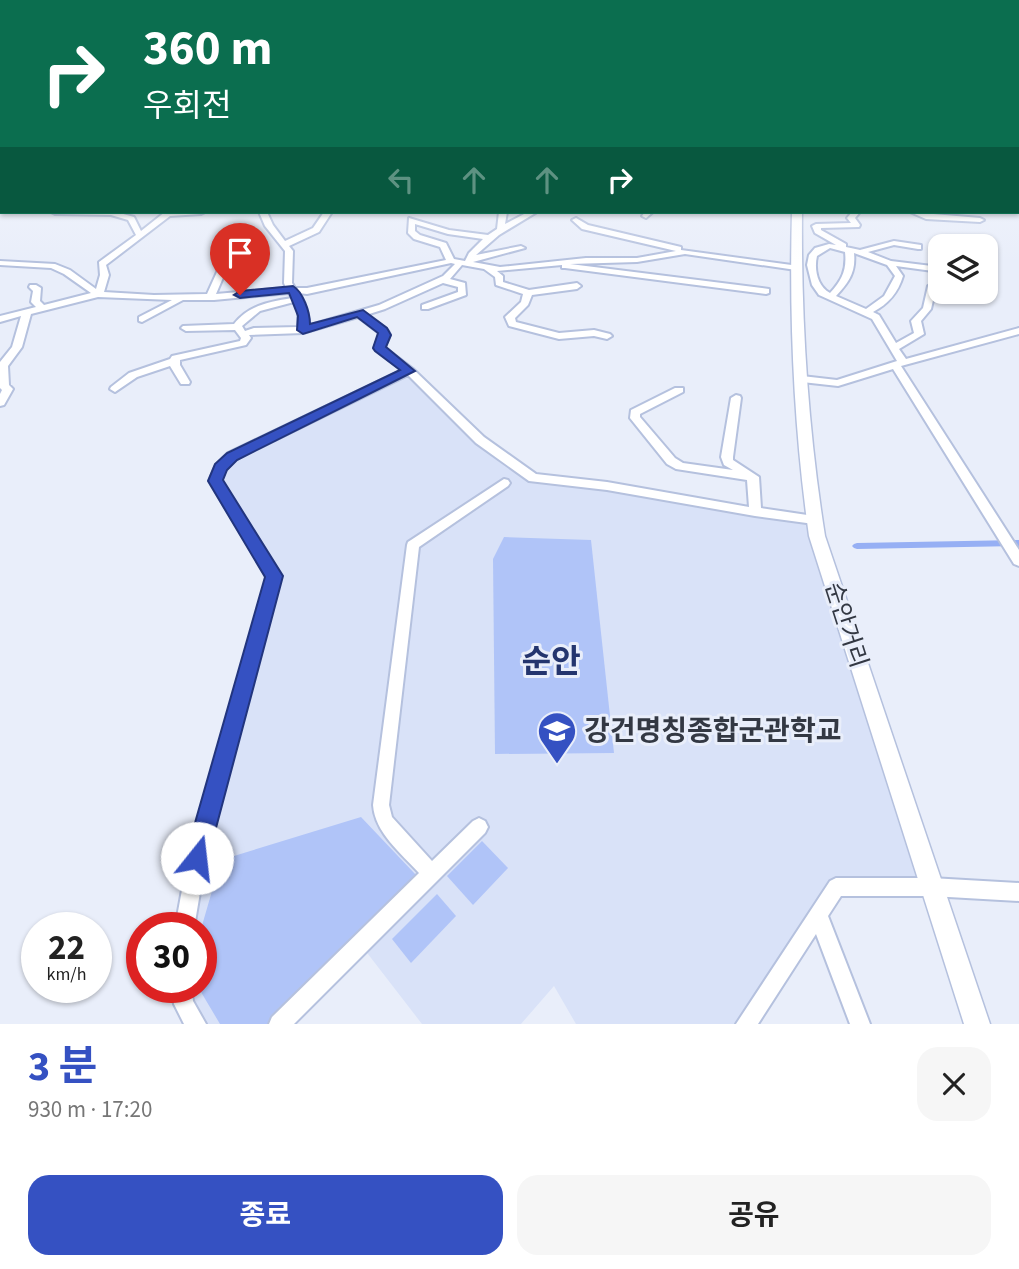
<!DOCTYPE html>
<html lang="ko">
<meta charset="utf-8">
<style>
body{margin:0;font-family:"Source Sans 3","Noto Sans KR",sans-serif;background:#f6f6f6;color:#222;height:100vh;display:flex;flex-direction:column;font-size:26px;white-space:nowrap}
*{box-sizing:border-box;margin:0}
p{font-size:23px;color:#767676}
.icon{flex:none;width:38px;height:38px;fill:none;stroke:currentColor;stroke-width:2;stroke-linecap:round;stroke-linejoin:round}
.map{position:relative;height:1024px;overflow:hidden}
.sheet{display:flex;flex-direction:column;background:#fff;flex:1}
.sheet>*{flex:none}
.banner{position:absolute;left:0px;top:0px;width:1020px;height:214px;box-shadow:0 2px 5px #0004;background:#0b6e4f;color:#fff;overflow:hidden}
.controls{position:absolute;left:928px;top:234px;display:grid;gap:14px}
.controls a{display:grid;place-items:center;width:70px;height:70px;border-radius:14px;background:#fff;box-shadow:0 2px 5px #0004;font-size:35px}
.speed{position:absolute;left:21px;top:912px;display:flex;gap:14px;font-size:35px;font-weight:700;text-align:center}
.speed>*{display:grid;place-content:center;width:91px;height:91px;border-radius:50%;background:#fff;box-shadow:0 2px 5px #0004;line-height:1}
.speed small{font-size:18px;font-weight:400}
.speed .limit{border:10px solid #d22;background:#fff;color:#111}
.pin{position:absolute;display:grid;place-items:center;width:60px;height:60px;color:#fff;margin:-72px -30px;border-radius:50% 50% 50% 0;rotate:-45deg;box-shadow:0 0 7px #0007}
.pin .icon{rotate:45deg}
.me{position:absolute;width:77px;margin:-38px;rotate:16deg;stroke-linejoin:round;filter:drop-shadow(0 0 5px #0008)}
.turn{display:flex;align-items:center;gap:24px;height:147px;padding:0 28px;font-size:32px}
.turn .icon{width:91px;height:91px;stroke-width:2.5}
.turn b{display:block;font-size:49px;line-height:60px}
.lanes{display:flex;align-items:center;height:66px;padding:0 28px;background:#0003;justify-content:center;gap:35px;direction:ltr}
.lanes .off{opacity:.35}
.round{display:grid;place-items:center;flex:none;width:74px;height:74px;border-radius:21px;background:#f6f6f6}
.summary{display:flex;align-items:center;justify-content:space-between;height:119px;padding:0 28px}
h1{font-size:42px;font-weight:700;line-height:52px;color:#3551c2}
.cta{display:flex;gap:14px;margin-top:auto;padding:14px 28px}
.cta a{flex:1;height:80px;border-radius:21px;background:#3551c2;color:#fff;font-size:28px;font-weight:700;line-height:80px;text-align:center}
.cta a+a{background:#f6f6f6;color:#222}
.map>svg:first-child{display:block}
</style>
<div class="map">
<svg width="1019" height="1024" viewBox="0 0 1019 1024">
<rect width="100%" height="100%" fill="#e9eefa"/>
<polygon fill="#d9e2f8" points="409,371 525,473 814,520 931,887 836,887 746,1024 576,1024 554,986 521,1024 422,1024 361,945 279,1024 196,1024 181,987 201,987 201,928 184,927 274,576 215,481 232,456"/>
<g fill="#b0c4f8">
<polygon points="504,537 591,540 614,753 495,754 493,559"/>
<polygon points="361,817 416,875 272,1024 220,1024 198,987 201,987 201,929 221,860"/>
<polygon points="482,841 508,868 473,905 447,876"/>
<polygon points="437,894 456,916 411,963 392,939"/>
</g>
<g fill="none" stroke-linecap="round" stroke-linejoin="round">
<polygon fill="#96aff4" fill-rule="evenodd" points="1019,540 1019,546 857,549 854,548 852,546 854,544 857,543"/>
<g stroke="#b5c1de" stroke-width="4">
<g id="minor">
<rect x="0" y="121" width="2" height="4"/>
<rect x="1018" y="200" width="1" height="4"/>
<path d="M 51,212 L 116,212 L 134,217 L 141,231 L 165,212 L 205,212 L 201,214 L 170,216 L 106,265 L 109,275 L 104,292 L 154,295 L 207,294 L 222,261 L 226,259 L 230,261 L 216,294 L 286,288 L 284,283 L 285,251 L 265,226 L 259,212 L 267,212 L 273,225 L 285,241 L 313,228 L 324,212 L 332,212 L 319,232 L 289,246 L 293,251 L 292,283 L 295,288 L 307,288 L 446,260 L 440,247 L 414,239 L 408,233 L 409,218 L 449,230 L 488,235 L 497,229 L 499,212 L 507,212 L 505,224 L 528,212 L 537,212 L 499,235 L 476,255 L 521,246 L 525,248 L 473,262 L 500,267 L 586,258 L 637,258 L 676,251 L 582,229 L 572,220 L 576,218 L 588,225 L 681,247 L 681,250 L 799,266 L 800,268 L 796,270 L 685,254 L 637,262 L 570,264 L 769,289 L 769,293 L 766,294 L 565,268 L 562,268 L 562,265 L 497,271 L 503,276 L 503,282 L 529,290 L 577,283 L 581,286 L 577,289 L 532,295 L 528,305 L 515,318 L 516,322 L 559,333 L 594,330 L 610,334 L 612,336 L 607,339 L 594,336 L 559,339 L 509,326 L 505,317 L 521,302 L 523,294 L 496,285 L 495,277 L 484,269 L 462,265 L 450,279 L 465,283 L 466,295 L 428,309 L 422,309 L 422,305 L 458,292 L 458,287 L 443,283 L 385,309 L 366,315 L 388,331 L 390,335 L 384,347 L 413,369 L 484,437 L 536,474 L 607,482 L 749,507 L 747,480 L 676,469 L 667,464 L 630,418 L 631,410 L 675,388 L 683,388 L 683,392 L 640,414 L 640,417 L 675,458 L 683,463 L 733,470 L 724,465 L 721,457 L 731,398 L 736,395 L 740,396 L 741,398 L 733,457 L 733,460 L 759,477 L 761,508 L 814,516 L 820,520 L 814,524 L 755,516 L 607,490 L 529,481 L 476,443 L 408,375 L 236,459 L 225,470 L 221,481 L 281,576 L 206,857 L 194,928 L 175,928 L 188,857 L 267,576 L 209,481 L 216,465 L 228,453 L 402,370 L 376,350 L 374,348 L 380,335 L 379,333 L 358,317 L 303,333 L 249,335 L 251,338 L 246,345 L 180,360 L 180,365 L 190,382 L 189,384 L 181,384 L 170,366 L 137,377 L 115,392 L 110,389 L 111,387 L 129,373 L 170,359 L 172,356 L 240,341 L 241,338 L 235,330 L 186,331 L 181,328 L 183,326 L 234,324 C 249,305 269,302 292,298 L 289,293 L 214,300 L 183,300 L 142,322 L 139,321 L 139,317 L 172,300 L 98,297 L 31,314 L 22,347 L 8,366 L 9,385 L 13,389 L 4,405 L 0,406 L 0,394 L 2,390 L 0,388 L 0,362 L 12,347 L 21,316 L 0,322 L 0,316 L 36,307 L 31,302 L 33,291 L 29,287 L 30,285 L 36,285 L 41,288 L 40,301 L 44,305 L 91,293 L 64,274 L 51,268 L 0,265 L 0,261 L 55,264 L 70,270 L 96,289 L 100,275 L 99,262 L 136,235 L 128,220 L 111,215 L 55,214 ZM 415,224 L 448,234 L 483,239 L 469,253 L 465,261 L 454,259 L 446,243 L 420,235 L 415,231 ZM 451,263 L 455,264 L 443,276 L 379,305 L 307,326 L 306,308 L 298,293 L 307,294 ZM 294,302 L 298,308 L 298,327 L 254,328 L 245,331 L 242,326 L 260,311 Z"/>
<polygon points="645,212 653,212 646,218 642,216"/>
<path d="M 852,212 L 860,212 L 855,218 L 860,225 L 859,227 L 821,228 L 821,230 L 846,244 L 846,247 L 860,250 L 894,241 L 921,245 L 921,249 L 918,249 L 894,245 L 868,252 L 891,261 L 940,267 L 940,272 L 896,266 L 903,276 C 898,293 888,304 873,312 L 879,315 L 896,343 L 914,333 L 911,321 L 923,308 L 928,286 L 940,280 L 940,286 L 936,287 L 931,309 L 921,321 L 924,334 L 899,349 L 906,359 L 1019,328 L 1019,334 L 901,366 L 1019,550 L 1019,566 L 1014,564 L 893,369 L 838,386 L 802,382 L 797,379 L 802,376 L 837,380 L 897,361 L 872,319 L 819,295 L 812,285 L 807,265 L 809,255 L 815,248 L 829,244 L 836,245 L 815,233 L 812,226 L 816,224 L 851,223 L 847,218 ZM 830,248 L 845,252 C 847,270 842,280 830,293 C 817,286 814,269 817,256 ZM 854,253 L 887,265 L 895,276 L 884,296 L 866,309 L 836,296 C 849,282 856,272 854,253 Z"/>
<polygon points="910,212 980,218 984,220 980,222 926,219"/>
<path d="M 504,479 L 508,480 L 510,483 L 508,486 L 419,547 L 389,805 L 392,817 L 432,861 L 473,821 L 479,818 L 485,821 L 488,827 L 485,833 L 294,1024 L 269,1024 L 272,1017 L 419,873 C 401,853 375,833 373,805 L 407,545 L 408,542 Z"/>
<polygon points="836,878 931,878 1019,883 1019,901 931,896 841,896 828,916 870,1024 850,1024 816,934 758,1024 736,1024 830,881"/>
<polygon points="171,987 191,987 193,1001 206,1024 184,1024 174,1004"/>
</g>
</g>
<g stroke="#b5c1de" stroke-width="3">
<path id="major" d="M 792,212 L 802,212 C 801,320 808,429 825,536 L 990,1024 L 964,1024 L 809,536 C 794,429 789,320 792,212 Z"/>
</g>
<use href="#minor" fill="#fff" fill-rule="evenodd"/>
<use href="#major" fill="#fff" fill-rule="evenodd"/>
</g>
<linearGradient id="sky" x2="0" y2="1"><stop stop-color="#87b2ed"/><stop offset="0.45" stop-color="#f5f7fd"/><stop offset="1" stop-color="#f5f7fd" stop-opacity="0"/></linearGradient>
<rect width="1019" height="262" fill="url(#sky)"/>
<path fill="#3551c2" stroke="#22357e" stroke-width="2" d="M 293,286 C 303,292 310,312 310,324 L 363,310 L 387,328 L 391,335 L 386,347 L 415,371 L 237,460 L 227,470 L 223,480 L 283,576 L 208,858 L 205,866 L 197,869 L 188,866 L 185,858 L 265,577 L 208,481 L 215,464 L 227,453 L 400,370 L 375,351 L 373,348 L 378,333 L 357,317 L 303,334 L 297,330 L 298,316 L 289,293 L 240,298 L 234,295 L 240,291 Z"/>
<defs>
<g id="university-pin" transform="scale(2.0125)"><path d="M0 17L-7.5 6A9.5 9.5 0 1 1 7.5 6Z" fill="#3551c2" stroke="#e9eefa"/><path d="M0-5L7-2L0 1L-7-2ZM-4 1L0 2.5L4 1V4Q0 6-4 4Z" fill="#fff"/></g>
</defs>
<g fill-rule="evenodd">
<use href="#university-pin" x="557" y="731"/>
</g>
<g text-anchor="middle" dominant-baseline="central" stroke-width="6" stroke-linejoin="round" paint-order="stroke">
<g font-size="24" fill="#333843" stroke="#e9eefa">
<text transform="translate(846 625) rotate(72)">순안거리</text>
</g>
<g font-size="28" font-weight="bold" fill="#333843" stroke="#e9eefa" text-anchor="start">
<text x="584" y="731">강건명칭종합군관학교</text>
</g>
<g font-size="32" font-weight="bold" fill="#24356e" stroke="#e9eefa">
<text x="551" y="662">순안</text>
</g>
</g>
</svg>
<div class="controls">
<a><svg class="icon" aria-label="layers" viewBox="0 0 24 24"><path d="M12 4l9 5-9 5-9-5zM3 14l9 5 9-5"/></svg></a>
</div>
<div class="speed"><div>22<small>km/h</small></div><div class="limit">30</div></div>
<div class="pin" style="left:240px;top:295px;background:#d93025"><svg class="icon" aria-label="arrive" viewBox="0 0 24 24"><path d="M6 21V4h12l-3 4 3 4H6"/></svg></div>
<svg class="me" style="left:197px;top:858px" viewBox="-20 -20 40 40"><circle r="19" fill="#fff"/><path d="M0-13L10 11 0 6-10 11z" fill="#3551c2"/></svg>
<div class="banner">
<div class="turn"><svg class="icon" aria-label="right" viewBox="0 0 24 24"><path d="M7 20v-9h11M14 6l5 5-5 5"/></svg><div><b>360 m</b>우회전</div></div>
<div class="lanes"><svg class="icon off" aria-label="left" viewBox="0 0 24 24"><path d="M17 20v-9H6M10 6l-5 5 5 5"/></svg><svg class="icon off" aria-label="ahead" viewBox="0 0 24 24"><path d="M12 20V5M6 11l6-6 6 6"/></svg><svg class="icon off" aria-label="ahead" viewBox="0 0 24 24"><path d="M12 20V5M6 11l6-6 6 6"/></svg><svg class="icon" aria-label="right" viewBox="0 0 24 24"><path d="M7 20v-9h11M14 6l5 5-5 5"/></svg></div>
</div>
</div>
<section class="sheet">
<div class="summary"><div><h1>3 분</h1><p>930 m · 17:20</p></div><a class="round"><svg class="icon" aria-label="close" viewBox="0 0 24 24"><path d="M6 6l12 12M18 6L6 18"/></svg></a></div>
<div class="cta"><a>종료</a><a>공유</a></div>
</section>
